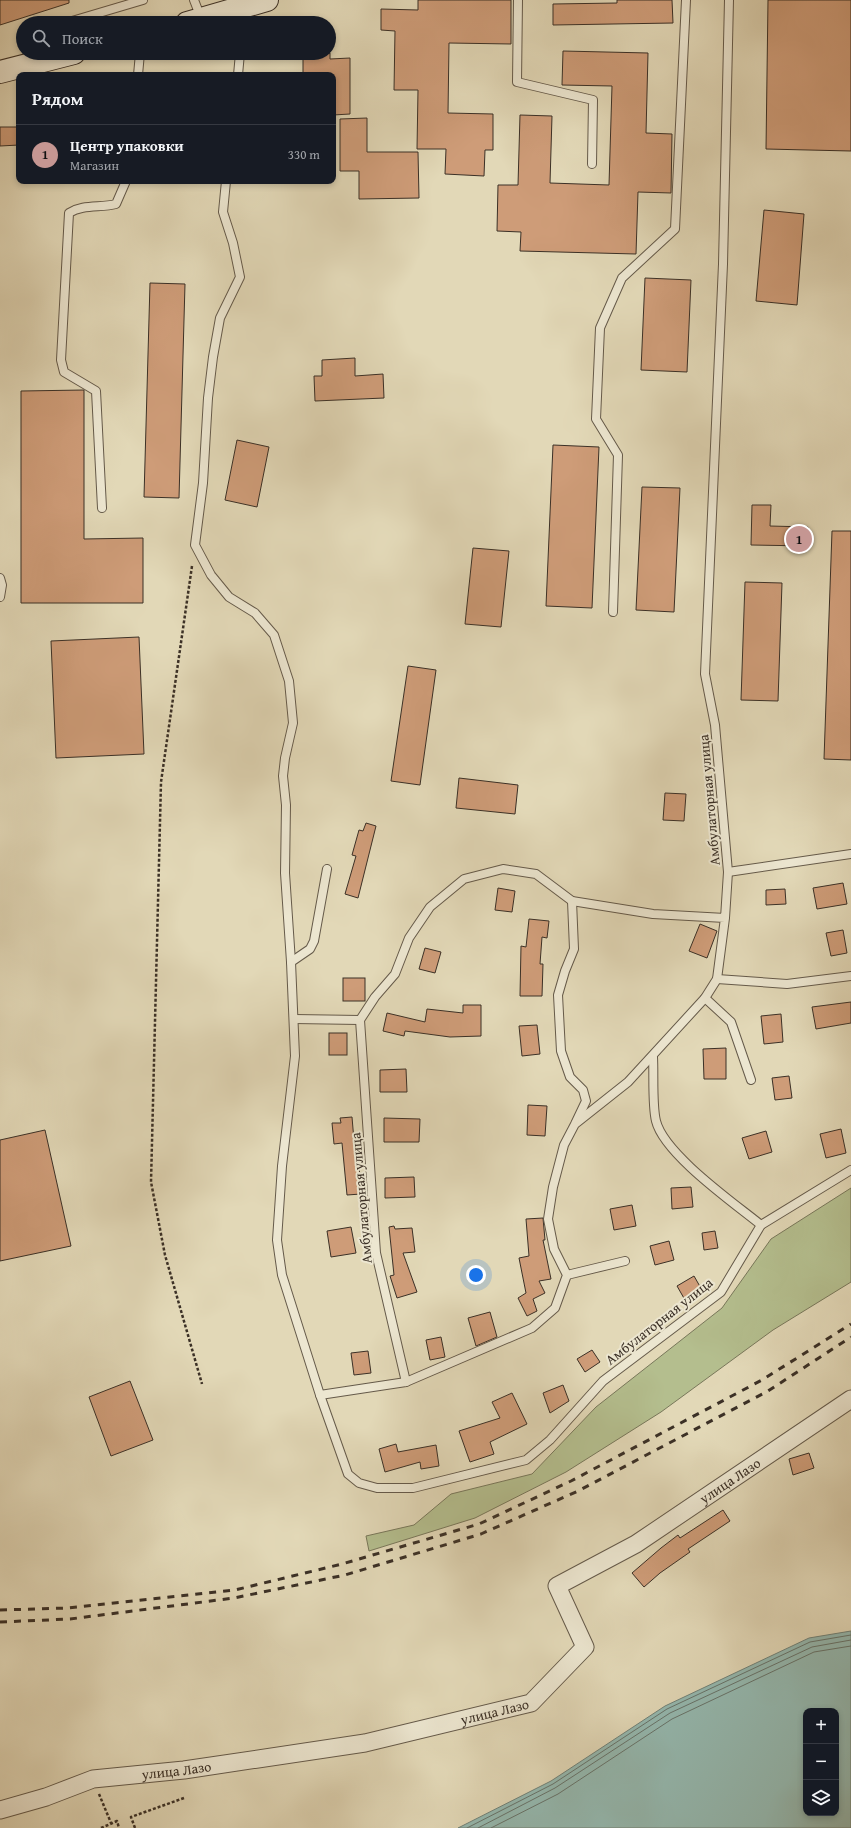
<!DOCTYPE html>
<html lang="ru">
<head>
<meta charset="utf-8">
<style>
  body { margin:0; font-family:"Gentium Book Plus",serif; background:#242831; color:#f1f3f6 }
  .controls { position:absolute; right:12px; bottom:12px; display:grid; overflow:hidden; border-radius:8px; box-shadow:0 2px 6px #0003 }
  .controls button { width:36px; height:36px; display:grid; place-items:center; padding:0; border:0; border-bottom:1px solid #363941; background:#171b24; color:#f1f3f6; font:20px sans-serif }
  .you { position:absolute; left:476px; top:1275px; width:14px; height:14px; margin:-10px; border:3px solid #fff; border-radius:50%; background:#1a73e8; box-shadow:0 0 0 6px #1a73e833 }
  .badge { display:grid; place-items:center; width:26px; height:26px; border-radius:50%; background:#c59692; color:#111; font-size:13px; font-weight:700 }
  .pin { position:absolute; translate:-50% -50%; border:2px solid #fff; box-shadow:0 1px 4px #0006 }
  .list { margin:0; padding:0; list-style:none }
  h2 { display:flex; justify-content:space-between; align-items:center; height:52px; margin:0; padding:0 16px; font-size:17px }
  h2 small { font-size:13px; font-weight:400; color:#9ea1a6 }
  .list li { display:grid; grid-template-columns:26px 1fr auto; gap:12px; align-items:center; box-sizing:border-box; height:60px; padding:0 16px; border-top:1px solid #363941 }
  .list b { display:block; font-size:15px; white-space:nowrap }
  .list p { margin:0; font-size:13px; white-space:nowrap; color:#9ea1a6 }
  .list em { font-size:13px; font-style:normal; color:#9ea1a6 }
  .icon { flex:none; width:22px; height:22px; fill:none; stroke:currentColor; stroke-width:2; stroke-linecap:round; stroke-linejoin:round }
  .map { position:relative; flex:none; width:851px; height:1828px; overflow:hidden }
  .search { position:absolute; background:#171b24; box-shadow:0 2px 6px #0003; left:16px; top:16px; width:320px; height:44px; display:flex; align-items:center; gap:10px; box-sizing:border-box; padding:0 14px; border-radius:22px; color:#9ea1a6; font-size:15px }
  .panel { position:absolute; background:#171b24; box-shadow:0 2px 6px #0003; left:16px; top:72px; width:320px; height:112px; border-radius:8px }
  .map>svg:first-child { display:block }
  .green { fill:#b4be8e; stroke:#78775a }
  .water { fill:#95b9b0; stroke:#718279; fill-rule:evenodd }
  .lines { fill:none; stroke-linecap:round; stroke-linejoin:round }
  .shore { stroke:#68746b; stroke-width:1 }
  .building { fill:#ce9c78; stroke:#3b3026 }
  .lane-casing { stroke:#655a4a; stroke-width:10 }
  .street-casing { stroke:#655a4a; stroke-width:19 }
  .secondary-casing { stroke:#3b3026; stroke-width:24 }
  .path { stroke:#3b3026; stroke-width:2.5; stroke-dasharray:3 2; stroke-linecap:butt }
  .lane { stroke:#ece6d0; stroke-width:8 }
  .street { stroke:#ece6d0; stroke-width:17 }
  .secondary { stroke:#ece6d0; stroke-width:22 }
  .rail { stroke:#3b3026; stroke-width:3; stroke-dasharray:7 7; stroke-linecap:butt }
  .labels { text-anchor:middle; stroke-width:4; stroke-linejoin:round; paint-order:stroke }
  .street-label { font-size:14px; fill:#3b3026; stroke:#ece6d0 }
</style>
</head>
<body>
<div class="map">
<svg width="851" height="1828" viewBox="0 0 851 1828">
  <rect width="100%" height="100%" fill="#e2d8b7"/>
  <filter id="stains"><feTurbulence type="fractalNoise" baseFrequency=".005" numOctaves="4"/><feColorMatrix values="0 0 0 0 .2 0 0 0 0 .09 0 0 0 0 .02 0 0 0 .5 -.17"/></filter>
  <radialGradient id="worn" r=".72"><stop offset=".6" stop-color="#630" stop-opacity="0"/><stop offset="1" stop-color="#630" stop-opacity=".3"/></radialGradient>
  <!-- green -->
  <path class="green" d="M 851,1188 L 851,1282 L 773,1330 L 661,1412 L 566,1472 L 475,1518 L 369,1551 L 366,1536 L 414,1525 L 451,1494 L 532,1474 L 596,1407 L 722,1308 L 771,1239 Z"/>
  <!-- water -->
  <path class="water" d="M 851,1631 L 851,1828 L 458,1828 L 551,1781 L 665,1706 L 809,1638 ZM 806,1711 L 836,1711 L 836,1813 L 806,1813 Z"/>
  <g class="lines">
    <!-- shore -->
    <g class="shore">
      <path d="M 467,1828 L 553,1784 L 667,1709 L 810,1642 L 851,1635"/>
      <path d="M 478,1828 L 555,1788 L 670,1713 L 812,1647 L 851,1640"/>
      <path d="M 491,1828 L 558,1794 L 672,1719 L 814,1652 L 851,1646"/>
    </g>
  </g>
  <!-- building -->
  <g class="building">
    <path d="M 0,0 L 69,0 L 69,3 L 0,25 Z"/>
    <path d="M 418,0 L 511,0 L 511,44 L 449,43 L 448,113 L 493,114 L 493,150 L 485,150 L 484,176 L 445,174 L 446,149 L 417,149 L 418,90 L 394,90 L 395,31 L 381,30 L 381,9 L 418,10 Z"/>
    <path d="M 617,0 L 672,0 L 673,23 L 553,25 L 553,4 L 617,3 Z"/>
    <path d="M 768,0 L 851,0 L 851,151 L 766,149 Z"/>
    <path d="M 563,51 L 648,53 L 646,133 L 672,134 L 671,193 L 638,192 L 636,254 L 520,251 L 521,232 L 497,231 L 498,185 L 518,185 L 520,115 L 552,116 L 550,183 L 609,185 L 612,86 L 562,85 Z"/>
    <path d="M 303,53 L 330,53 L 330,59 L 350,58 L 350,114 L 333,115 L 333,75 L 303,75 Z"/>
    <path d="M 367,118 L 367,152 L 418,152 L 419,198 L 359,199 L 359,171 L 340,171 L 340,119 Z"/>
    <path d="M 0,127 L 19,127 L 19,145 L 0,146 Z"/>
    <path d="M 764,210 L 804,214 L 797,305 L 756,301 Z"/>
    <path d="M 645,278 L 691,280 L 687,372 L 641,370 Z"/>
    <path d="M 150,283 L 185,284 L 179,498 L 144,497 Z"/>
    <path d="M 355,358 L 355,376 L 383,374 L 384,398 L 315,401 L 314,376 L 322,376 L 322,360 Z"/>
    <path d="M 84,390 L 84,539 L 143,538 L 143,603 L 21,603 L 21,391 Z"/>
    <path d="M 237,440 L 269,447 L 257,507 L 225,500 Z"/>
    <path d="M 553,445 L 599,447 L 592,608 L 546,606 Z"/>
    <path d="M 642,487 L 680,488 L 674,612 L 636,610 Z"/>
    <path d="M 752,505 L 771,505 L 770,526 L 808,527 L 808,546 L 751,545 Z"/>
    <path d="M 832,531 L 851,531 L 851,760 L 824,759 Z"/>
    <path d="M 473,548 L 509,551 L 501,627 L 465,624 Z"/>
    <path d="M 745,582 L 782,583 L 778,701 L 741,700 Z"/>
    <path d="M 139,637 L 144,754 L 56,758 L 51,641 Z"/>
    <path d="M 408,666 L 436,670 L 420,785 L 391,781 Z"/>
    <path d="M 459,778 L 518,785 L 515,814 L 456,808 Z"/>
    <path d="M 665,793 L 686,794 L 684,821 L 663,820 Z"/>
    <path d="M 366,823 L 376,826 L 358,898 L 345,894 L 356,856 L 352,855 L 359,830 L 363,831 Z"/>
    <path d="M 843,883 L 847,904 L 817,909 L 813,888 Z"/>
    <path d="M 498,888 L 515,891 L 512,912 L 495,910 Z"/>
    <path d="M 785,889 L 786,904 L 766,905 L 766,890 Z"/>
    <path d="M 529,919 L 549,921 L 547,938 L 542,937 L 540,964 L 543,964 L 542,996 L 520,996 L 521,946 L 526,947 Z"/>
    <path d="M 700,924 L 717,931 L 707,958 L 689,951 Z"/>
    <path d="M 843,930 L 847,953 L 831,956 L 826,933 Z"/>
    <path d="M 425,948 L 441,952 L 435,973 L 419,969 Z"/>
    <rect x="343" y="978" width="22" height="23"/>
    <path d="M 851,1002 L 851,1023 L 816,1029 L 812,1007 Z"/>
    <path d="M 463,1005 L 481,1005 L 481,1036 L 450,1037 L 405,1031 L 404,1036 L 383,1031 L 387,1013 L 425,1022 L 427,1009 L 463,1013 Z"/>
    <path d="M 781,1014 L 783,1042 L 764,1044 L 761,1016 Z"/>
    <path d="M 537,1025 L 540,1054 L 522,1056 L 519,1026 Z"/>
    <rect x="329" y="1033" width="18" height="22"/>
    <path d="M 726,1048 L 726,1079 L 704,1079 L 703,1049 Z"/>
    <path d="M 406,1069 L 407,1092 L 380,1092 L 380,1070 Z"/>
    <path d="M 789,1076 L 792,1098 L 775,1100 L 772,1078 Z"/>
    <path d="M 528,1105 L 547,1106 L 545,1136 L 527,1135 Z"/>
    <path d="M 352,1117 L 356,1164 L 359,1164 L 361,1194 L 347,1195 L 342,1143 L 334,1144 L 332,1123 L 341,1123 L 340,1118 Z"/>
    <path d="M 384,1118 L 420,1119 L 419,1142 L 384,1142 Z"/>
    <path d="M 841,1129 L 846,1153 L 826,1158 L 820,1134 Z"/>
    <path d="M 45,1130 L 71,1246 L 0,1261 L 0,1140 Z"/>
    <path d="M 766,1131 L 772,1152 L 749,1159 L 742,1138 Z"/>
    <path d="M 414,1177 L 415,1197 L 385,1198 L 385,1178 Z"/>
    <path d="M 691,1187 L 693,1207 L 672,1209 L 671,1188 Z"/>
    <path d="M 632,1205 L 636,1226 L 614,1230 L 610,1209 Z"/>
    <path d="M 543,1218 L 545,1240 L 543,1240 L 551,1279 L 539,1281 L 545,1293 L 533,1299 L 537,1311 L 527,1316 L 518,1298 L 526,1293 L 519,1258 L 529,1256 L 526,1219 Z"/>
    <path d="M 394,1226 L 395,1229 L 412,1228 L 415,1252 L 403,1253 L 417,1292 L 397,1298 L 390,1276 L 394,1275 L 389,1227 Z"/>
    <path d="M 351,1227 L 356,1253 L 331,1257 L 327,1231 Z"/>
    <path d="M 715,1231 L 718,1248 L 704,1250 L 702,1233 Z"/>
    <path d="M 669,1241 L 674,1260 L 655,1265 L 650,1246 Z"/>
    <path d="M 694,1276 L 702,1290 L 685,1300 L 677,1286 Z"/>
    <path d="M 490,1312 L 497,1337 L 476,1346 L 468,1318 Z"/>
    <path d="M 441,1337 L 445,1357 L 430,1360 L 426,1340 Z"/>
    <path d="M 592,1350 L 600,1362 L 585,1372 L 577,1359 Z"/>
    <path d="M 368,1351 L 371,1373 L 354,1375 L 351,1353 Z"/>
    <path d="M 130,1381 L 153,1440 L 111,1456 L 89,1397 Z"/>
    <path d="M 563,1385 L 569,1401 L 550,1413 L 543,1393 Z"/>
    <path d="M 512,1393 L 527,1424 L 490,1442 L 494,1454 L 470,1462 L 459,1431 L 500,1418 L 492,1402 Z"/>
    <path d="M 396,1444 L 398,1452 L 436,1445 L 439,1466 L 421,1469 L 420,1462 L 385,1472 L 379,1449 Z"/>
    <path d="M 809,1453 L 814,1468 L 793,1475 L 789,1459 Z"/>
    <path d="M 723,1510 L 730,1521 L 688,1549 L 690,1552 L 660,1573 L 644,1587 L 632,1573 L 661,1548 L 678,1535 L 680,1538 Z"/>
  </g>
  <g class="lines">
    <defs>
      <g id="lane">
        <path d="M 194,0 L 201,18"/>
        <path d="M 518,0 L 517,82 L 593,100 L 592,164"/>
        <path d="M 72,21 L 143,0"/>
        <path d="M 244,23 L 245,8"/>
        <path d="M 138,75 L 140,53"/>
        <path d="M 238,75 L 240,53"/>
        <path d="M 226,181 L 223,212 L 233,243 L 240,277 L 220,318 L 213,357 L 208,398 L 203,483 L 195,545 L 211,575 L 229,597 L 255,613 L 274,635 L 289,681 L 293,723 L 285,758 L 283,776 L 286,805 L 285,873 L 291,962"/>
        <path d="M 102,508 L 96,391 L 64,372 L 61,360 L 69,213 C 83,204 100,208 116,204 L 126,181"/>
        <path d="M 0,578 L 2,585 L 0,597"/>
        <path d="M 613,612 L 618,455 L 596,419 L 600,328 L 622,278 L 675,229 L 686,0"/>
        <path d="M 327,869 L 314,941 L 310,949 L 291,962 L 295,1056 L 282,1166 L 277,1240 L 282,1275 L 320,1395 L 348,1474 L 359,1483 L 377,1488 L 413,1488 L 526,1460 L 550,1440 L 603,1381 L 721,1292 L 761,1225 L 851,1170"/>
        <path d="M 728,872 L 851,854"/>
        <path d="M 572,901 L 574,949 L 565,971 L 558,995 L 561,1051 L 570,1077 L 583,1090 L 586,1101 L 576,1122"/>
        <path d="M 725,918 L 717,979 L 705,998 L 628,1082 L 575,1124 L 564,1145 L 553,1187 L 548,1219 L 554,1249 L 567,1275 L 555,1308 L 532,1328 L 406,1382 L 376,1253 L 360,1020 L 375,997 L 395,974 L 409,938 L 430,907 L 464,879 L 503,869 L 536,874 L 572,901 L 653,914 L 725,918 L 728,872 L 715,725 L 705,674 L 723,264 L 729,0"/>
        <path d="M 717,979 L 787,984 L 851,976"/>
        <path d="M 705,998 L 731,1022 L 751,1080"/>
        <path d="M 294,1019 L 360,1020"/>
        <path d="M 653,1057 C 654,1075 652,1105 656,1121 C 664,1154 734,1203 761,1225"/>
        <path d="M 567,1275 L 625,1261"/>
        <path d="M 320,1395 L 406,1382"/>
      </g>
      <g id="street">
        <path id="s1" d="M 0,1810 L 46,1797 L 93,1779 L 184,1770 L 365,1743 L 531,1703 L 585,1647 L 557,1586 L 636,1544 L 851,1399"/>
      </g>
      <g id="secondary">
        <path d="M 187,23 L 267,0"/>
        <path d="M 0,72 L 74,53"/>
      </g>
    </defs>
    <!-- lane casing -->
    <use href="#lane" class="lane-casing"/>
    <!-- street casing -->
    <use href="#street" class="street-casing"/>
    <!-- secondary casing -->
    <use href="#secondary" class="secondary-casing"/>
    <!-- path -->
    <g class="path">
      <path d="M 192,566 L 161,782 L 151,1182 L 165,1255 L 202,1384"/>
      <path d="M 99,1794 L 111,1823"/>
      <path d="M 101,1828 L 117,1821 L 119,1828"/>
      <path d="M 135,1828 L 131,1817 L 184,1798"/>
    </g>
    <!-- lane -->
    <use href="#lane" class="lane"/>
    <!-- street -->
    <use href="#street" class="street"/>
    <!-- secondary -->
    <use href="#secondary" class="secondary"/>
    <!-- rail -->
    <g class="rail">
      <path d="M 0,1610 L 68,1608 L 235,1590 L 342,1564 L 479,1524 L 571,1481 L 762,1380 L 851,1324"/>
      <path d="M 0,1622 L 70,1619 L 234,1598 L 345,1575 L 481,1534 L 578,1491 L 768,1391 L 851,1337"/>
    </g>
  </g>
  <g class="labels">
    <!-- street labels -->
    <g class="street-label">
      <text transform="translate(709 800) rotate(-95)" y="5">Амбулаторная улица</text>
      <text transform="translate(361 1198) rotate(-95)" y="5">Амбулаторная улица</text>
      <text transform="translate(659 1321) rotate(-38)" y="5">Амбулаторная улица</text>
      <text dy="5" stroke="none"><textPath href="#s1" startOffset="891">улица Лазо</textPath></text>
      <text dy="5" stroke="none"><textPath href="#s1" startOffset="506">улица Лазо</textPath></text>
      <text dy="5" stroke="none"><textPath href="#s1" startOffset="182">улица Лазо</textPath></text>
    </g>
  </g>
  <rect width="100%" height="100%" filter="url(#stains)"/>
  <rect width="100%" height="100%" fill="url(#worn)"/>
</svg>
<div class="controls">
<button>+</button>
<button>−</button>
<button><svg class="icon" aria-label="layers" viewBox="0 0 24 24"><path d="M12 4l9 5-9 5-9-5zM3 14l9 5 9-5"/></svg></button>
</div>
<div class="you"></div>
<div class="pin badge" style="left:799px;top:539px">1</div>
<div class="search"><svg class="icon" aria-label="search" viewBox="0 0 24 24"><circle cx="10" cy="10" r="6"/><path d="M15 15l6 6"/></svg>Поиск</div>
<section class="panel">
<h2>Рядом<small></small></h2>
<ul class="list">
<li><span class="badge">1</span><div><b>Центр упаковки</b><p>Магазин</p></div><em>330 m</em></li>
</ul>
</section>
</div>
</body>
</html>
